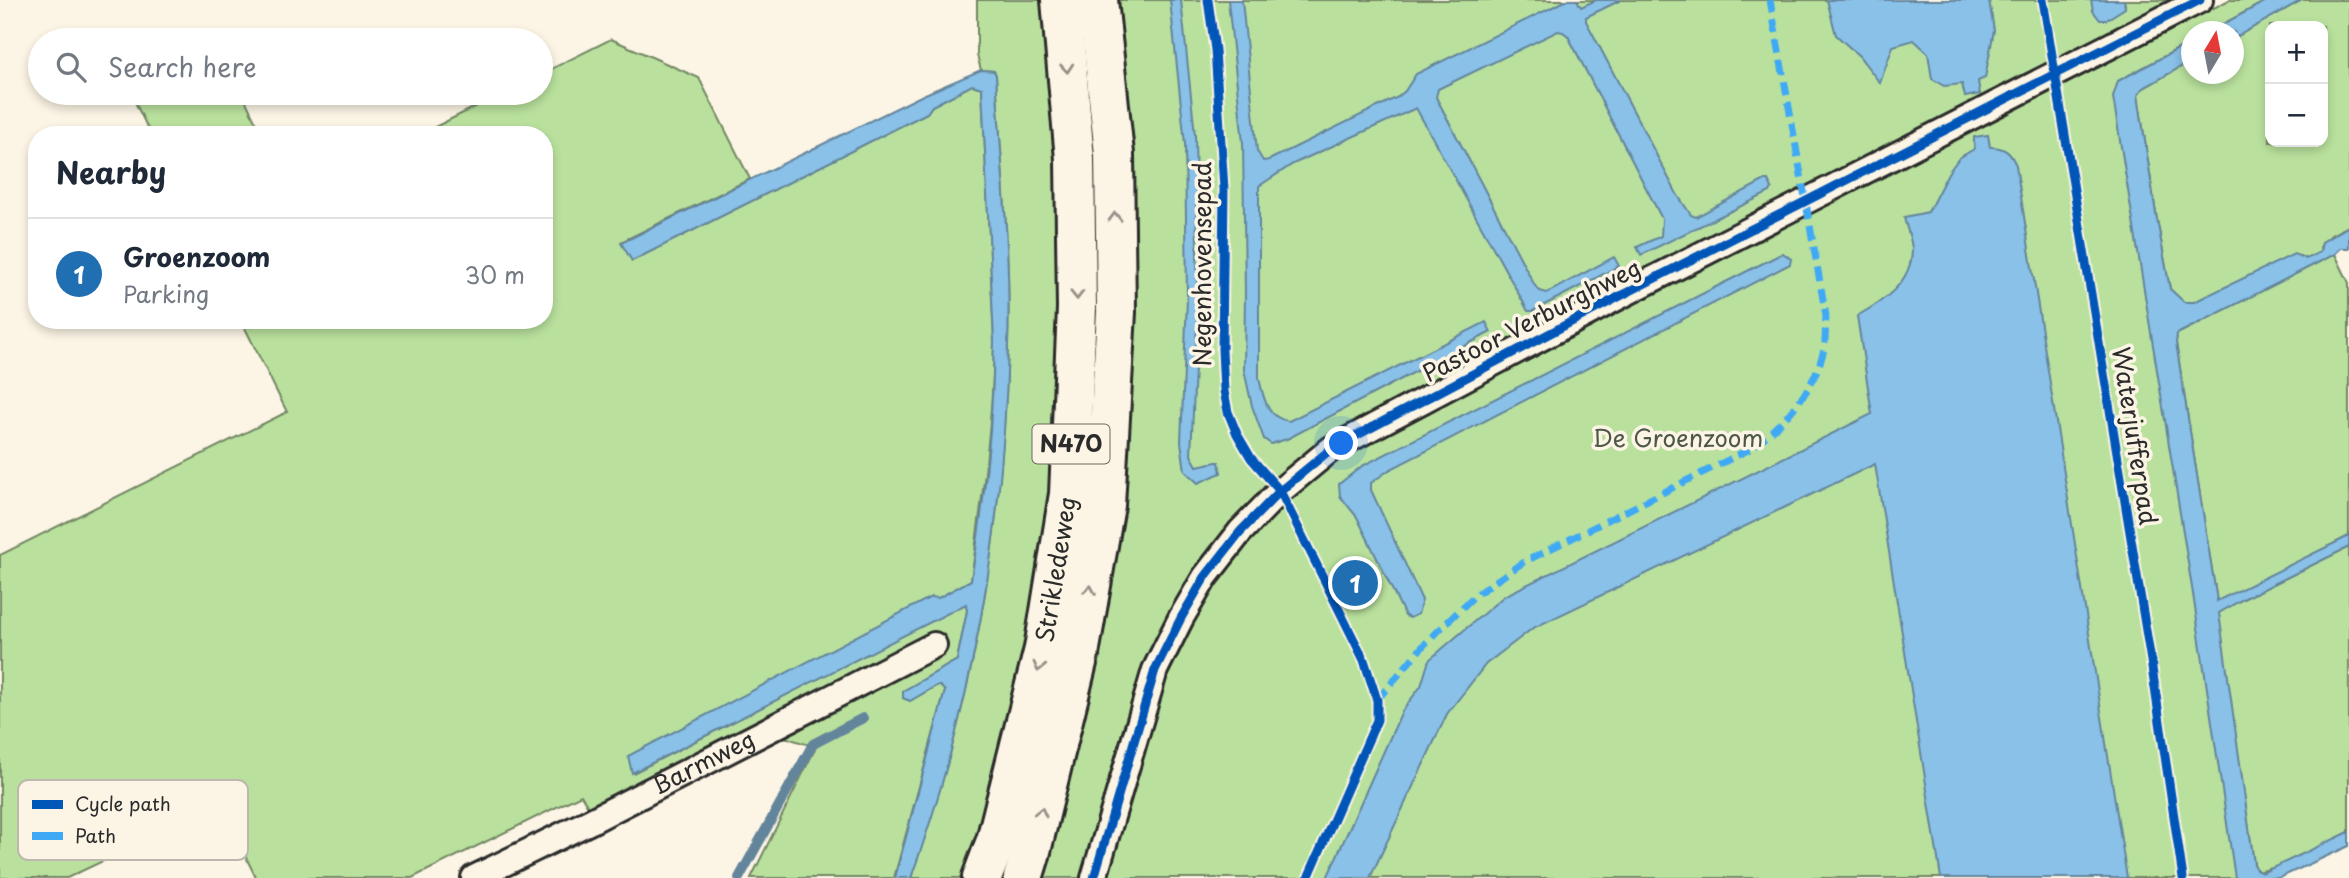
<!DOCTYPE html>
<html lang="en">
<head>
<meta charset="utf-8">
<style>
  body { margin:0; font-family:"Playpen Sans",sans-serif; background:#f6f6f7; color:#1f2937 }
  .controls { position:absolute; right:21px; top:21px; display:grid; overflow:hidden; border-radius:14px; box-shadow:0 4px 10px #0003 }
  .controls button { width:63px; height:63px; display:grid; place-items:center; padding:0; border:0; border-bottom:2px solid #e0e1e3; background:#fff; color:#1f2937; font:35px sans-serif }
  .compass { position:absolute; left:2181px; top:21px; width:63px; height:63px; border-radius:50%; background:#fff; box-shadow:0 4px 10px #0003; rotate:10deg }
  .you { position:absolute; left:1342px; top:444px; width:24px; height:24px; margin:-18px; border:5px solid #fff; border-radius:50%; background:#1a73e8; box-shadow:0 0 0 10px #1a73e833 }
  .badge { display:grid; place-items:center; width:46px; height:46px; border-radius:50%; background:#1f6fb2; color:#fff; font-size:23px; font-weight:700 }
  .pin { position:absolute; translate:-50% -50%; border:4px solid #fff; box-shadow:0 2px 7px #0006 }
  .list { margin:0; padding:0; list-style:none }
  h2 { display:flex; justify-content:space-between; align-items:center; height:91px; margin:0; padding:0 28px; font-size:30px }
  h2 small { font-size:23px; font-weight:400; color:#747a83 }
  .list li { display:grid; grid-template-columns:46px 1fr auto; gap:21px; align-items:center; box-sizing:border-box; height:112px; padding:0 28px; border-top:2px solid #e0e1e3 }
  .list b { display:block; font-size:26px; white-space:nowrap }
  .list p { margin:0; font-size:23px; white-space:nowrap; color:#747a83 }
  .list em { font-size:23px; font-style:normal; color:#747a83 }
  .icon { flex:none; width:38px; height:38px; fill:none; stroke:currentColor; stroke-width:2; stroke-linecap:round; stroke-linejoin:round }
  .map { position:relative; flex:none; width:2349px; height:878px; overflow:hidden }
  .search { position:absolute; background:#fff; box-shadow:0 4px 10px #0003; left:28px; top:28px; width:525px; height:77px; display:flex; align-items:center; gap:18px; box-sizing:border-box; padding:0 24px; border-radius:38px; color:#747a83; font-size:26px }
  .panel { position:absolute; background:#fff; box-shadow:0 4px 10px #0003; left:28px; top:126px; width:525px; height:203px; border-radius:28px }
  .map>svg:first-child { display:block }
  .green { fill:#b9e19d; stroke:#728664; stroke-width:2; fill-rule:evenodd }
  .water { fill:#8ac1e8; stroke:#64859c; stroke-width:2 }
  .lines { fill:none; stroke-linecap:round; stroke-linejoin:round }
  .stream { stroke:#64859c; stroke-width:10 }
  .street-casing { stroke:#2b2b2b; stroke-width:30 }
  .primary-casing { stroke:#2b2b2b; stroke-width:44 }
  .street { stroke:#fcf5e5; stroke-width:24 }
  .primary { stroke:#fcf5e5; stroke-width:38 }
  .quiet { stroke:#3fa9f5; stroke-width:7; stroke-dasharray:14 7; stroke-linecap:butt }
  .cycleway-casing { stroke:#fcf5e5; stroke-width:13 }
  .cycleway { stroke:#0057b8; stroke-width:9 }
  .oneway { stroke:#949088 }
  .labels { text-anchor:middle; stroke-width:7; stroke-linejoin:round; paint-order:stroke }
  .shield { fill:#fcf5e5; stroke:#6a6863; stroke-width:2 }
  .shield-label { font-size:23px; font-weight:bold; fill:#2b2b2b }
  .street-label { font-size:24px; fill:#2b2b2b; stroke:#fcf5e5 }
  .park-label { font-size:24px; fill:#4e5848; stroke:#fcf5e5 }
  .key { fill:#fcf5e5; stroke:#bdb8ad; stroke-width:2 }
  .key-label { font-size:19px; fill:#2b2b2b }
</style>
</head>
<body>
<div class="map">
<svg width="2349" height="878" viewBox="0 0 2349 878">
  <rect width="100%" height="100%" fill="#fcf5e5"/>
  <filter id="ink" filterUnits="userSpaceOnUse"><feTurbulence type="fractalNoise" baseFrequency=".0143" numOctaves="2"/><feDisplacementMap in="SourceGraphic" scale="14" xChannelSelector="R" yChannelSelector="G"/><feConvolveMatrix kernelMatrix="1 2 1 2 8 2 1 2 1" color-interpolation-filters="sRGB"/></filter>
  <g filter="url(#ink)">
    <!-- green -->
    <g class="green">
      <path d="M 977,0 L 1053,0 L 1069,166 L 1054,526 L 974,878 L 911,878 C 929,823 948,767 961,711 C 990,594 1005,464 1008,344 C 1011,255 1001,164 996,75 L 994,71 L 981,70 L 977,55 Z"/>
      <path d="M 1108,0 L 2103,0 L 2125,5 L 2124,0 L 2175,0 L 2108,33 L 2113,60 L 2229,0 L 2268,0 L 2210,31 L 2192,32 L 2191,42 L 2118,81 L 2248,878 L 1107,878 L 1152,725 L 1129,709 L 1080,878 L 1030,878 L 1089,652 Z"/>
      <path d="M 2302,0 L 2349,0 L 2349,226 L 2331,235 L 2320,247 L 2321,252 L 2306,259 L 2300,256 L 2194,302 L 2184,303 L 2170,289 L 2156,214 L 2138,95 L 2139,91 L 2191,61 L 2192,74 L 2234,74 L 2234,38 ZM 2270,26 L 2323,26 L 2323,142 L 2270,142 Z"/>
      <path d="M 611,39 L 699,78 L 750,179 L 621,242 L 632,261 L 927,113 L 932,106 L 972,85 L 982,88 L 994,341 C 993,422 982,500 971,580 L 633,773 L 966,603 L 967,611 L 957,660 L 903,691 L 903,698 L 910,701 L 936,686 L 940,686 L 945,691 L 894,878 L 751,878 L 816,747 L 778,735 L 947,649 L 939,636 L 590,810 L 581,795 L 412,878 L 256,878 L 221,805 L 67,878 L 0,878 L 0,555 L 287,412 L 241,320 L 544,320 L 544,135 L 419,135 L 503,93 L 541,93 L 541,74 Z"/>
      <path d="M 150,93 L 242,93 L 262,135 L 151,135 L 134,100 Z"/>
      <path d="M 2335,254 L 2349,283 L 2349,536 L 2217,602 L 2176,343 L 2177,334 Z"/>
      <path d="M 2349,547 L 2349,832 L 2283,865 L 2258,872 L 2254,864 L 2218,613 L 2243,599 Z"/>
    </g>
    <!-- water -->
    <g class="water">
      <path d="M 1170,0 L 1181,0 L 1195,135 L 1198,303 L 1191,455 L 1197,466 L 1216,462 L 1219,462 L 1221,473 L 1198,483 L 1185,471 L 1181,442 L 1187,299 L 1185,144 Z"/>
      <path d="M 1228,0 L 1242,0 L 1257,151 L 1263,161 L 1269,160 L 1398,97 L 1405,91 L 1416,74 L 1567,0 L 1577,0 L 1581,7 L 1596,0 L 1621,0 L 1586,17 L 1586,21 L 1677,194 L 1691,215 L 1696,217 L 1765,180 L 1768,180 L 1772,188 L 1770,192 L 1641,255 L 1637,247 L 1661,236 L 1662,219 L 1568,36 L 1563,32 L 1558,31 L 1438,89 L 1436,97 L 1535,286 L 1540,291 L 1547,293 L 1614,257 L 1619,266 L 1533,311 L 1528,311 L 1416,108 L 1293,164 L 1259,186 L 1259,378 C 1263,396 1267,419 1289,421 L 1486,322 L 1491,332 L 1287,439 L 1271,444 L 1264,439 L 1252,406 L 1244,370 L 1245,294 L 1243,143 Z"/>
      <path d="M 1827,0 L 1989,0 L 1994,30 L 1985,78 L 1978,81 L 1980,94 L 1965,97 L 1962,84 L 1944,86 L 1932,79 L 1928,53 L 1914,40 L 1893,46 L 1880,83 L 1859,56 L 1836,35 Z"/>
      <path d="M 2091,0 L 2124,0 L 2125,8 L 2106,20 L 2100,20 L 2093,11 Z"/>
      <path d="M 2268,0 L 2302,0 L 2234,38 L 2234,32 L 2210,31 Z"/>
      <path d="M 2191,42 L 2191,61 L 2142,89 L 2138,95 L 2156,214 L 2170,289 L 2184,302 L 2194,302 L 2294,254 L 2306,259 L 2320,252 L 2322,242 L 2349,226 L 2349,248 L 2341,248 L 2335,254 L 2177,334 L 2176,343 L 2217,601 L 2349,536 L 2349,547 L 2243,599 L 2219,613 L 2254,864 L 2256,870 L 2262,873 L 2349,832 L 2349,846 L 2279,878 L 2235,878 L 2193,594 L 2113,97 L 2118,81 Z"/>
      <path d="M 981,70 L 994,71 L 996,75 C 1001,164 1011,255 1008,344 C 1004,525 973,708 911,878 L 895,878 L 945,691 L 940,686 L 936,686 L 910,701 L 903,698 L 903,691 L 957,660 L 967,611 L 966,604 L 632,773 L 628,756 L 931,597 L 938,598 L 971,580 C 985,501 993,421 994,341 L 982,88 L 972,85 L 932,106 L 927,113 L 632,261 L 621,243 L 923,95 Z"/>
      <path d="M 1988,135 L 1990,147 C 2005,147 2010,152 2016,165 L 2127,878 L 1941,878 L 1875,464 L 1533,628 L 1486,664 L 1447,714 L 1370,878 L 1327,878 L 1402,711 L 1421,686 L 1429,660 L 1504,596 L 1872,414 L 1857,316 C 1882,302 1912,283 1912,250 C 1912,240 1906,228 1904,217 L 1928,212 L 1948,173 L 1959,158 L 1974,149 L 1974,137 Z"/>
      <path d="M 1783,253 L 1791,259 L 1790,264 L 1389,470 L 1371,483 L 1371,490 L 1422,600 L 1418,614 L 1410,618 L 1405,616 L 1357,517 L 1340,496 L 1339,484 L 1362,466 Z"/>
    </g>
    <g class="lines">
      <!-- stream -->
      <path class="stream" d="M 739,878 L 813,744 L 863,718"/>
      <defs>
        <g id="street">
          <path id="s1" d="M 474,878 L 589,822 L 934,645"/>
          <path d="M 1094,878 L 1155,670 L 1181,618 L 1205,577 L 1240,532 L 1280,491 L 1331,449 L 1626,293 L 2200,0"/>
        </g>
        <g id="primary">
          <path id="s2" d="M 982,878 L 996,841 L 1044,649 L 1069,494 L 1077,308 L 1075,159 L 1061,0"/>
          <path d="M 1023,878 L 1030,855 L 1079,654 L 1105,505 L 1116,312 L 1114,154 L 1098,0"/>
        </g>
      </defs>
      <!-- street casing -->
      <use href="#street" class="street-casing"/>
      <!-- primary casing -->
      <use href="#primary" class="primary-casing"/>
      <!-- street -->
      <use href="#street" class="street"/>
      <!-- primary -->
      <use href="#primary" class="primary"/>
      <!-- quiet -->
      <path class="quiet" d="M 1377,700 L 1423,646 L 1474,596 L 1522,563 L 1750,449 C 1784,423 1814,392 1824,349 C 1826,338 1825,326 1826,316 L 1770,0"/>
      <defs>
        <g id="cycleway">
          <path d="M 1208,0 L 1215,50 L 1224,189 L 1222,350 L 1224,391 L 1228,412 L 1237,434 L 1251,458 L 1280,491 L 1364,660 L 1377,700 L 1377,720 L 1308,878"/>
          <path d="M 2043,0 L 2151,661 L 2183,878"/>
          <path d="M 1094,878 L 1155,670 L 1181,618 L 1205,577 L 1240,532 L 1280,491 L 1331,449 L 1626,293 L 2200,0"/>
        </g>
      </defs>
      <!-- cycleway casing -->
      <use href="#cycleway" class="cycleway-casing"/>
      <!-- cycleway -->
      <use href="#cycleway" class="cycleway"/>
    </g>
    <!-- one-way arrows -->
    <defs><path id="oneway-chevron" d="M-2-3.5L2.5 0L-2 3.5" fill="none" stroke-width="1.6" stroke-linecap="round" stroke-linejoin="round" transform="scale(1.75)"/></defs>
    <g class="oneway">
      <use href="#oneway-chevron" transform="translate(1067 68) rotate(85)"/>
      <use href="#oneway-chevron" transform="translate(1115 217) rotate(-91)"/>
      <use href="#oneway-chevron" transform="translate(1077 295) rotate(89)"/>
      <use href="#oneway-chevron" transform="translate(1090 590) rotate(-80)"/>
      <use href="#oneway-chevron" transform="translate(1039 667) rotate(104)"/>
      <use href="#oneway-chevron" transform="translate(1041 812) rotate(-77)"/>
    </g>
  </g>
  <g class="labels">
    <!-- shield labels -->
    <rect class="shield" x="1032.5" y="424.5" width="77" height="39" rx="5"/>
    <g class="shield-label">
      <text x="1071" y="452">N470</text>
    </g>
    <!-- street labels -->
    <g class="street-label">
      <text transform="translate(1203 264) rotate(-90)" y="8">Negenhovensepad</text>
      <text transform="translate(1532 321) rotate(-27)" y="8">Pastoor Verburghweg</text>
      <text transform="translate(2134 436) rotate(81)" y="8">Waterjufferpad</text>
      <text dy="8" stroke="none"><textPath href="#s2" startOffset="318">Strikledeweg</textPath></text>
      <text dy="8" stroke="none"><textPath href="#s1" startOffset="257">Barmweg</textPath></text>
    </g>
    <!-- park labels -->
    <g class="park-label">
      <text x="1678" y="447">De Groenzoom</text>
    </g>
  </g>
  <!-- legend -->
  <rect x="18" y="780" width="230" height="80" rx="10" class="key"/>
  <rect x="32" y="800" width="31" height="9" fill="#0057b8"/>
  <rect x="32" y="832" width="31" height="8" fill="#3fa9f5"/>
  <g class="key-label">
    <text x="75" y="811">Cycle path</text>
    <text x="75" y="843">Path</text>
  </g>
</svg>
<div class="controls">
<button>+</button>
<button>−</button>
</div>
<svg class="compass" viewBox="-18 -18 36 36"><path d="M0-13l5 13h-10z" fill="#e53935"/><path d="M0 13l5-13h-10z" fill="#747a83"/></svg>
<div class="you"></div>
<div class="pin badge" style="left:1355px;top:583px">1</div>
<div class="search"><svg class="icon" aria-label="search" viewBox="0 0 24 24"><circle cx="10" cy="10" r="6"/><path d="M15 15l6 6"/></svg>Search here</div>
<section class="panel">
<h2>Nearby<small></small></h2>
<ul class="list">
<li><span class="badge">1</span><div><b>Groenzoom</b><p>Parking</p></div><em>30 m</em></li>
</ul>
</section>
</div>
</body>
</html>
